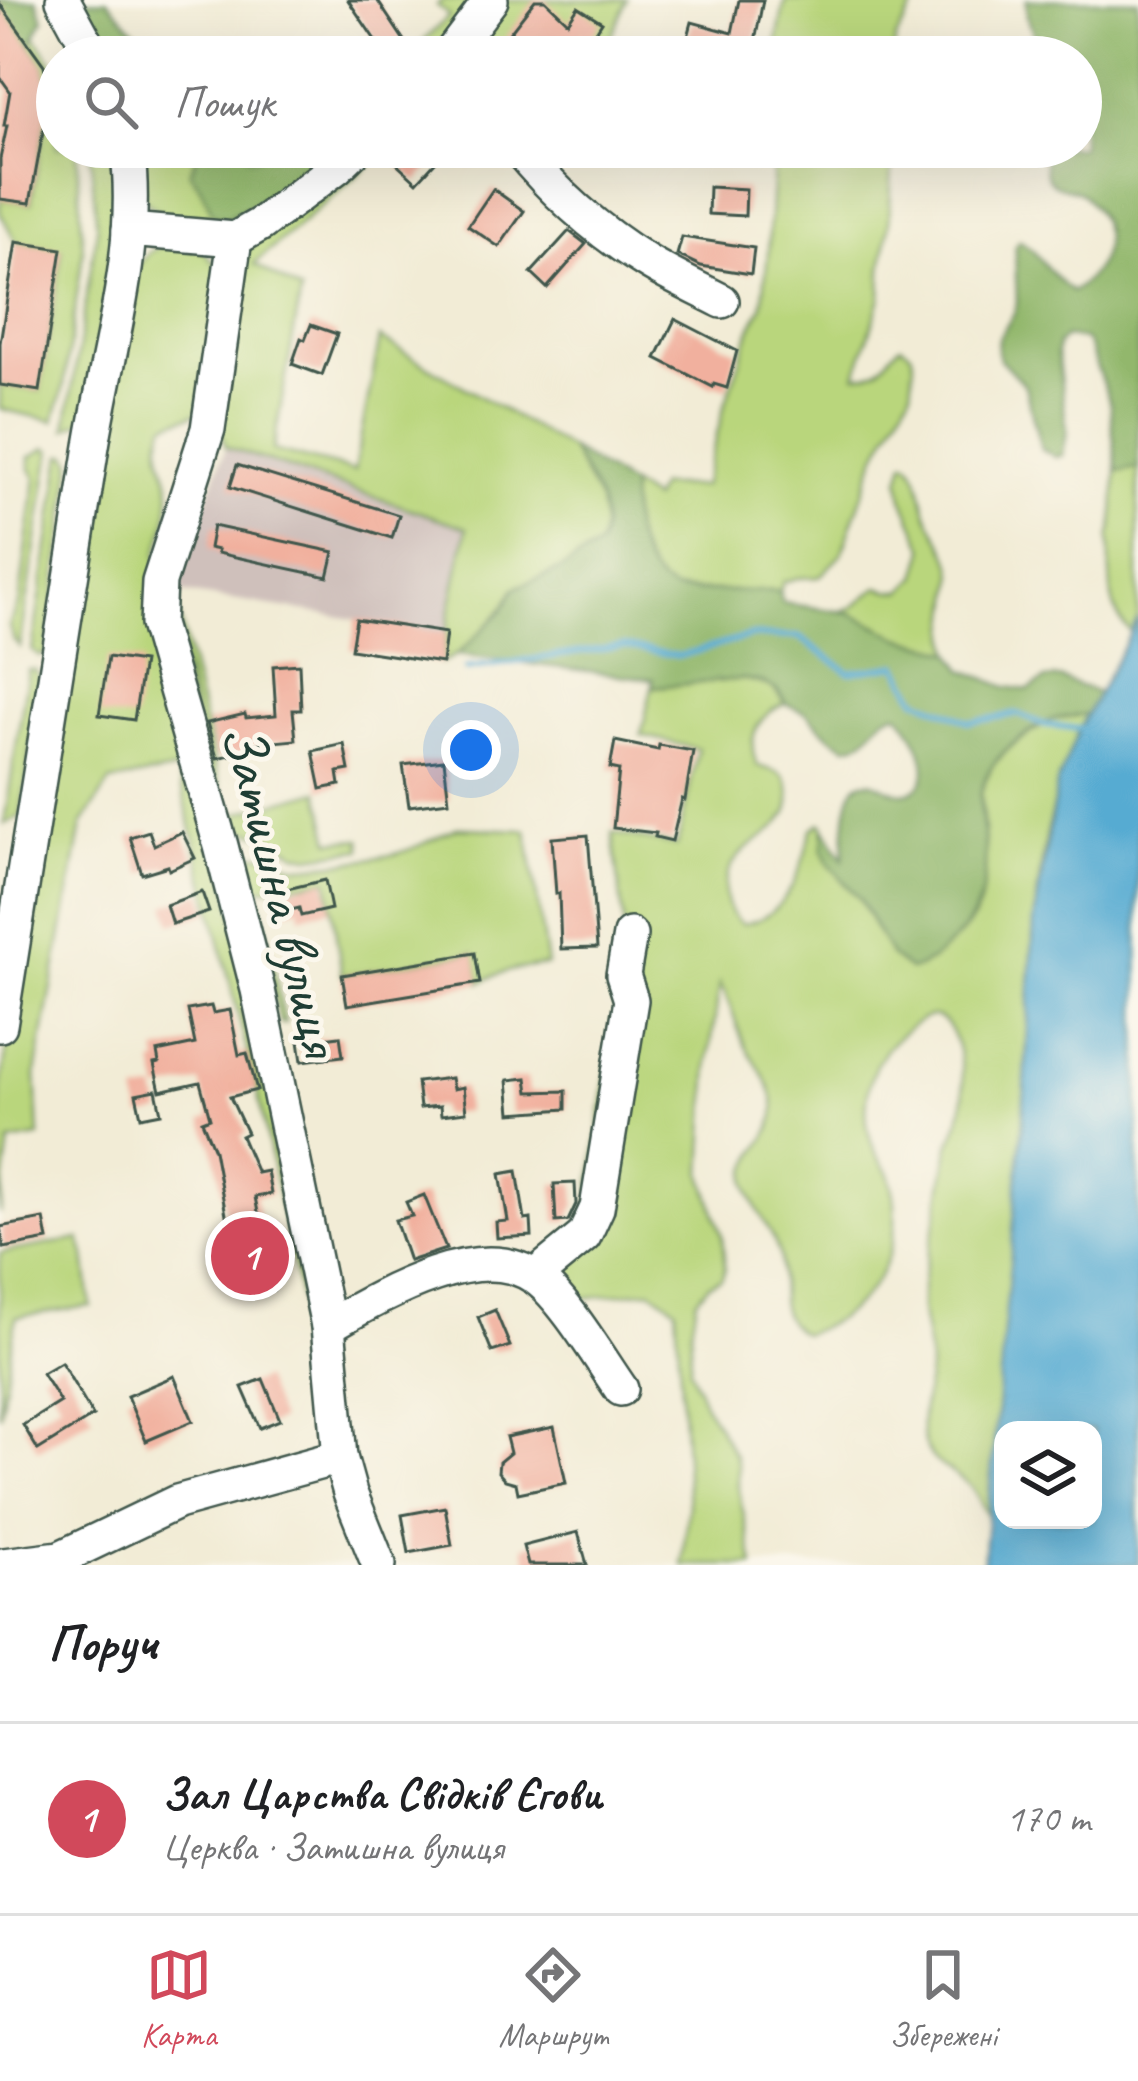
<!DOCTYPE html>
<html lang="uk">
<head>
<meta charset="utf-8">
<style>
  body { margin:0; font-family:Caveat,sans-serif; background:#f2f2f2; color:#202124 }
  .controls { position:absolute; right:36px; bottom:36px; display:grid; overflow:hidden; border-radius:24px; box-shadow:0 12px 48px #0002 }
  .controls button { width:108px; height:108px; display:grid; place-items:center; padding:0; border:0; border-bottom:3px solid #e0e0e0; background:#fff; color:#202124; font:60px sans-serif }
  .you { position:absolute; left:471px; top:750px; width:42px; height:42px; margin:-30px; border:9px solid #fff; border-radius:50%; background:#1a73e8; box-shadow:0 0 0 18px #1a73e833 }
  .badge { display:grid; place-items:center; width:78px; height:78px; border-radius:50%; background:#d1495b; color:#fff; font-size:39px; font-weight:700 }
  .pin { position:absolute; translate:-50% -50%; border:6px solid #fff; box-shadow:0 3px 12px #0006 }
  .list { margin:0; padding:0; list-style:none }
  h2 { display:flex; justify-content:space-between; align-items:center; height:156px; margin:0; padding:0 48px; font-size:51px }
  h2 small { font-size:39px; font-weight:400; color:#757577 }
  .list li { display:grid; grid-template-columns:78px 1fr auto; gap:36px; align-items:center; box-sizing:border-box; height:192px; padding:0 48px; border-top:3px solid #e0e0e0 }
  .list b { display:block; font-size:45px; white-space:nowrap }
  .list p { margin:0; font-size:39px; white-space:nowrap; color:#757577 }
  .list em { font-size:39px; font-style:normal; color:#757577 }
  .icon { flex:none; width:66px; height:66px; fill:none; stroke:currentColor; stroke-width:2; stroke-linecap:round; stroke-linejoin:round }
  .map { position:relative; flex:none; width:1138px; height:1565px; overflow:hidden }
  .search { position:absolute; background:#fff; box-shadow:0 12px 48px #0002; left:36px; right:36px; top:36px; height:132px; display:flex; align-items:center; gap:30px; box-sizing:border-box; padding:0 42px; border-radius:66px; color:#757577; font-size:45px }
  .sheet { height:348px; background:#fff }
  nav { display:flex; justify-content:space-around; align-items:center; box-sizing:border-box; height:168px; border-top:3px solid #e0e0e0; background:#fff; font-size:33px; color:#757577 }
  nav a { display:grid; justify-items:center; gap:6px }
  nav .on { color:#d1495b }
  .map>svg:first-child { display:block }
  .industrial { fill:#cfc0bb }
  .green { fill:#b9d67c; stroke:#6c8a58; stroke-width:3 }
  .forest { fill:#92b76c; stroke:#587a50; stroke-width:3 }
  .water { fill:#56abd2; stroke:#3a7483; stroke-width:3; fill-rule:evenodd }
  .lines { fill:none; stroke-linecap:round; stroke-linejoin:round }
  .stream { stroke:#56abd2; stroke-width:6 }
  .building { fill:#f1b09e }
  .minor-casing { stroke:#3f574c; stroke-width:38 }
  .minor { stroke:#fff; stroke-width:33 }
  .labels { text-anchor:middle; stroke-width:10; stroke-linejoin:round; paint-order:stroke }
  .street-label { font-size:60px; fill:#1f3d34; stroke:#fbf7ec }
</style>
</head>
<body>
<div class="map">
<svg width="1138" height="1565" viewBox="0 0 1138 1565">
  <rect width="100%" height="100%" fill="#fbf7ec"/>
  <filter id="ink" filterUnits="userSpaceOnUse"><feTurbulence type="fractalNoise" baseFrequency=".00833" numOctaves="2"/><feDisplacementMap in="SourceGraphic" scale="24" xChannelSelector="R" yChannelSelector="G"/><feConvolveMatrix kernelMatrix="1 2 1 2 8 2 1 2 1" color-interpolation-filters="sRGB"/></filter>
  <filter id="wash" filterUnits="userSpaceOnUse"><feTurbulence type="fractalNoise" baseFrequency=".004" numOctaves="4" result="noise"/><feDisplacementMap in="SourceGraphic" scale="48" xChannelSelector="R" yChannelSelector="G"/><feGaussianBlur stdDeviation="2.7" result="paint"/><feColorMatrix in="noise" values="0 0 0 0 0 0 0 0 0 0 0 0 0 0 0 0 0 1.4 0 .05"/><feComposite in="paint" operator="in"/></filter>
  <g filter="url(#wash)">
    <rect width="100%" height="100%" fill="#f2ecd6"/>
    <!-- industrial -->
    <path class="industrial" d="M 226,447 L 468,528 L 446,633 L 173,591 Z"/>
    <!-- green -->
    <g class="green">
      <path d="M 0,0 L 12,0 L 57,70 L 57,147 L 77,147 L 83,252 L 64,386 L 54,421 L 0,409 L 0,385 L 40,391 L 62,250 L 16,242 L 0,212 L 0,199 L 31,203 L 50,94 L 44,65 L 0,4 Z"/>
      <path d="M 443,0 L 480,0 L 435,57 L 413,57 L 412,52 L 449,16 L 437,5 Z"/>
      <path d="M 499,0 L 627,0 L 603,57 L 457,57 Z"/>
      <path d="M 785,0 L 918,0 L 896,38 L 892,57 L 774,57 Z"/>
      <path d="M 90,147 L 114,147 L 118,203 L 90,400 L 83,421 L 66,429 L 97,229 Z"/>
      <path d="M 136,147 L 216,147 L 243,187 L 342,147 C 313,168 256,220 223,226 C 194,231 165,218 144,200 Z"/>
      <path d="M 367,147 L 390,147 L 254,264 L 301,292 L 273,450 L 354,471 L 380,338 L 570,449 L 599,501 L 605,516 L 599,546 L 560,570 L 515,588 C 499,618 472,647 442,663 L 450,608 L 467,528 L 226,447 L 214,415 L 241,252 Z"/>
      <path d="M 774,147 L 893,147 L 889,225 L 882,269 L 881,298 L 856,375 C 884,375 884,358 901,345 L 911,352 L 914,362 L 911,392 L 877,454 L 841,555 L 819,577 L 797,578 L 783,582 L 780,591 L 674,591 C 639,576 628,521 631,486 L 653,500 L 659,486 L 703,486 L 724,408 L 750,330 L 762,307 L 768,254 Z"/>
      <path d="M 164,244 L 203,250 L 221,271 L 198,413 L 166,424 C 151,450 170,468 170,494 C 169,514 164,535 157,554 L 303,1235 L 319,1375 L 300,1300 L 257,1090 L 177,770 L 110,782 L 82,825 L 36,1073 L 39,1137 L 10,1142 L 0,1214 L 0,1091 L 98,469 L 138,265 L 150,252 Z"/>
      <path d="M 46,448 L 51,450 L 20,647 L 14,641 L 9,626 L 19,603 L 36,478 L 30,467 L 30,457 Z"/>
      <path d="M 62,455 L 68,455 L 73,462 L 46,654 L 39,656 L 32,651 Z"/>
      <path d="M 905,462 L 909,462 C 925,480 920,504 932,524 C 941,541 953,556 954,576 C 954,602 944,627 952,652 L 899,637 L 862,618 L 841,611 L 853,607 L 878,587 L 891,591 L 903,591 L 917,577 L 925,549 L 903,498 L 900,479 Z"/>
      <path d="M 1138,468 L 1138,619 L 1132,632 C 1104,613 1111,567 1110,537 L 1113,528 L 1117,471 Z"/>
      <path d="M 173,591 L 227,816 L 319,791 L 331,841 L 361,839 L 362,849 L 311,856 L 298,854 L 270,836 L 222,826 L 166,592 Z"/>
      <path d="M 28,670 L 35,670 L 41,680 L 21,816 L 4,824 Z"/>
      <path d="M 743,679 L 771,686 L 786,704 C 759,713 745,738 757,765 C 764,769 777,770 783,776 C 788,781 789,787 790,794 C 794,826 755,838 738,857 C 720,878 720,908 742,924 C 789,918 802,866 812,829 L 821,823 L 824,826 L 823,850 L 845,884 L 860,899 L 877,932 L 921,967 L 957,938 L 974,918 L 981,900 L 985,844 L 981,792 L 992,766 L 1012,746 L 1051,720 L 1087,714 C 1026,830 1032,989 1023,1117 C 1014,1251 1001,1385 988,1518 C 983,1508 978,1494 970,1486 C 955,1472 930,1464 924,1443 C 917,1420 927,1393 929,1370 C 930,1348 922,1329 921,1307 C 920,1270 935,1235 940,1199 C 943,1181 945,1163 950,1145 C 954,1134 960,1122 962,1110 C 967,1088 959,998 921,1020 C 903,1031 886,1045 876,1065 C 864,1092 862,1125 876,1153 C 880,1162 887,1167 890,1177 C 910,1248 872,1314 803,1334 C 772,1318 783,1286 780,1259 C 776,1233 749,1202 747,1181 C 745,1153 779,1137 774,1103 C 771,1081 755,1064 745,1045 C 735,1025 731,1003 720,984 L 709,1058 L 703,1174 L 722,1235 L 725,1269 L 722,1278 L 709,1284 L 696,1300 L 691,1330 L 690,1369 L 705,1405 L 735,1456 L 738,1467 L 738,1487 L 754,1565 L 682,1565 L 688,1506 L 676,1308 L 652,1290 L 567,1300 L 553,1280 L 582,1247 L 626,943 L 613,833 L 677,846 L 698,749 L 641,735 L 652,687 Z"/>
      <path d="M 457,828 L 527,830 L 547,965 C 523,968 501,970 480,983 L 474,953 L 342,975 L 328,880 L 258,889 L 285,1023 L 280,1023 L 241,859 C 262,844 280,867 303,866 C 327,864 383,859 405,851 C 423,845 440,835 457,828 Z"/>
      <path d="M 80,1239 L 85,1255 L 91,1306 L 16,1317 L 0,1416 L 0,1253 Z"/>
    </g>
    <!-- forest -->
    <g class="forest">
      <path d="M 0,0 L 37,0 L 43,19 L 29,48 L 0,7 Z"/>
      <path d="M 80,0 L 107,0 L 142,38 L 154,57 L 121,57 Z"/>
      <path d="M 1026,0 L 1138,0 L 1138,468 L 1117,471 L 1110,403 L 1088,344 L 1083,339 L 1065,337 L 1058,344 L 1057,353 L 1067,431 L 1063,455 L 1056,457 L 1041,449 L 1025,386 L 999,358 L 997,351 L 998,339 L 1014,314 L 1017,303 L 1015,246 L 1019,240 C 1042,254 1050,278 1072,292 C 1103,270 1116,241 1094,208 C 1091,205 1085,196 1081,193 C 1070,186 1054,190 1047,176 C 1042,167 1046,156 1048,147 L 1081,147 L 1081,57 L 1043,57 L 1027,17 Z"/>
      <path d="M 210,147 L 253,147 L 248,156 L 254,158 L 276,147 L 342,147 L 262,201 L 225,219 L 212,213 L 202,189 L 190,173 L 197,154 Z"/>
      <path d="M 570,449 L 631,486 C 628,521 639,577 675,591 L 780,591 L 780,598 L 783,603 L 851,613 L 899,637 L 952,652 L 964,670 L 1006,687 L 1028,690 L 1046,679 L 1059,678 L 1098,693 L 1087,714 C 1075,717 1062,716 1051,720 C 1022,733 988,759 981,791 C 979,806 983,822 984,837 C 989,882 983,915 948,946 C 937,956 925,966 910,970 L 891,956 L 860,899 L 829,864 L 823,850 L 824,826 L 843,859 C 845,842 844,797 856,786 C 873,771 890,798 909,792 C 943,780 914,729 898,713 C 871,716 876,743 846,746 L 831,737 L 805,712 L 786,704 L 778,691 L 762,682 L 743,679 L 652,687 L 653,679 L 457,655 L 502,611 L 515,588 L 560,570 L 599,546 C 612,508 589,481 570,449 Z"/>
    </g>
    <!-- water -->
    <path class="water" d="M 1138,619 L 1138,1565 L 983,1565 L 1023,1119 L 1034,921 L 1057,784 L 1079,729 ZM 1003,1430 L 1093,1430 L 1093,1520 L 1003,1520 Z"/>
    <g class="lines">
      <!-- stream -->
      <path class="stream" d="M 466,669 L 624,646 L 679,656 L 752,636 L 799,637 L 849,672 L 898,665 L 916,698 L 970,722 L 1017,714 L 1045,725 L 1084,729"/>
    </g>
    <g id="blocks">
      <!-- building -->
      <g class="building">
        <path d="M 348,0 L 377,0 L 415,57 L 391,57 L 382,50 Z"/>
        <path d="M 535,0 L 545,0 L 568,22 L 578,7 L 602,22 L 582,53 L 563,41 L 550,57 L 522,57 L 503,41 Z"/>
        <path d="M 739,0 L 763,0 L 752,57 L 719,57 L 685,48 L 692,22 L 732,33 Z"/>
        <path d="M 0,4 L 44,65 L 50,94 L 30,203 L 0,199 L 0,159 L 7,126 L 4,126 L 10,91 L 0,77 Z"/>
        <path d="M 406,147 L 449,147 L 417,182 L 393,160 Z"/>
        <path d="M 709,187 L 746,189 L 745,216 L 708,214 Z"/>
        <path d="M 493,189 L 524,211 L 499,247 L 468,226 Z"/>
        <path d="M 569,231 L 586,244 L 547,288 L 531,273 Z"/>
        <path d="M 682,237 L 754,248 L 751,274 L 701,266 L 684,258 L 677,255 Z"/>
        <path d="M 16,242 L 62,249 L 40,391 L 0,385 L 0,343 Z"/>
        <path d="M 675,319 L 737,351 L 727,388 L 714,384 L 713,387 L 656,358 Z"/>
        <path d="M 311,325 L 337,334 L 322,375 L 292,364 L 301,338 L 305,340 Z"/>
        <path d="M 237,465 L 399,515 L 392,538 L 230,487 Z"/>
        <path d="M 213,526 L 334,552 L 328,577 L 217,553 L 218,550 L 209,548 Z"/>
        <path d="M 356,619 L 446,633 L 442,663 L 351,649 Z"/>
        <path d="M 108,657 L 143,662 L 134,720 L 99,715 Z"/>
        <path d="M 299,664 L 301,710 L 293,710 L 296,740 L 252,744 L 253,750 L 217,758 L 207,723 L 245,714 L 246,718 L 276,715 L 273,666 Z"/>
        <path d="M 615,741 L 658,750 L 659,745 L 693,751 L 685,800 L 682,799 L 672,841 L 655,837 L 656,833 L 613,828 L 619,770 L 610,768 Z"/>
        <path d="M 344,744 L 349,770 L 338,772 L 340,785 L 321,789 L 313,751 Z"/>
        <path d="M 444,760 L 449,801 L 409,806 L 403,765 Z"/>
        <path d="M 149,831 L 154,845 L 182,832 L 195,858 L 169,870 L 168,866 L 142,874 L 130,837 Z"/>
        <path d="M 588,835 L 597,948 L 561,949 L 559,893 L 556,894 L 552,838 Z"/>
        <path d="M 325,880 L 331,909 L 301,916 L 299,908 L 283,912 L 279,891 Z"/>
        <path d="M 202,892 L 209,912 L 172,924 L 166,905 Z"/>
        <path d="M 475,953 L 480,983 L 347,1005 L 342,975 Z"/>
        <path d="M 211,1006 L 213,1013 L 230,1010 L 239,1055 L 247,1053 L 257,1090 L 230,1097 L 247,1133 L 241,1136 L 257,1173 L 267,1171 L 271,1194 L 255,1197 L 273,1290 L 256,1293 L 255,1287 L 240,1290 L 214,1150 L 202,1121 L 210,1118 L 200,1082 L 160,1091 L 154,1064 L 159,1063 L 157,1052 L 195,1044 L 188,1010 Z"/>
        <path d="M 340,1036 L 343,1056 L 302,1061 L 299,1041 Z"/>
        <path d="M 451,1078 L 453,1089 L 463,1087 L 466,1112 L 441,1115 L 440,1106 L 420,1108 L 417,1082 Z"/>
        <path d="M 527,1078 L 529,1092 L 566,1091 L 566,1109 L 511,1113 L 508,1080 Z"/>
        <path d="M 156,1090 L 161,1113 L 141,1117 L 136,1094 Z"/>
        <path d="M 517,1171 L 525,1220 L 531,1219 L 532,1236 L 497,1238 L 496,1222 L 508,1221 L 500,1174 Z"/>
        <path d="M 575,1183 L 576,1204 L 568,1221 L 556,1222 L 554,1184 Z"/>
        <path d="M 424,1195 L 446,1249 L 409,1261 L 395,1220 L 412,1216 L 406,1202 Z"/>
        <path d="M 44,1219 L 48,1240 L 4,1248 L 0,1227 Z"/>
        <path d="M 495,1310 L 510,1346 L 492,1352 L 478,1317 Z"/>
        <path d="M 61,1362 L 93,1416 L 38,1450 L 23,1425 L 60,1402 L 42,1373 Z"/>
        <path d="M 174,1376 L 193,1421 L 146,1441 L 127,1396 Z"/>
        <path d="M 263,1379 L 280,1420 L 260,1428 L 242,1387 Z"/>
        <path d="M 554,1427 L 566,1483 L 518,1493 L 516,1483 L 505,1480 L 498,1472 L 499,1462 L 510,1453 L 506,1437 Z"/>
        <path d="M 445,1507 L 452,1545 L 409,1553 L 402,1515 Z"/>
        <path d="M 578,1532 L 587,1565 L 528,1565 L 523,1546 Z"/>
      </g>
    </g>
  </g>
  <g filter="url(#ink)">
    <use href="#blocks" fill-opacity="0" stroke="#3f574c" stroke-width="3"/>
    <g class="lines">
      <defs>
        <g id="minor">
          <path d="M 63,0 L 94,57"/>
          <path d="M 448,57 L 491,0"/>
          <path d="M 517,147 C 553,191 597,231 646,261 C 670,276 697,288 722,301"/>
          <path d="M 129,230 L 235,239 L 261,224 L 337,167 L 358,147"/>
          <path d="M 235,239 L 208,429 L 159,582 L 157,624 L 221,846 L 258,990 L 328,1326 L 340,1457 L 350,1493 L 379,1565"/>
          <path d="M 0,1025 C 30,832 61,639 92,446 C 108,348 141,247 127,147"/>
          <path d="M 535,1276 L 584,1236 L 597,1208 L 631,1000 L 623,975 L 630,935"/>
          <path d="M 328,1326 C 379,1297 480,1237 536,1278 C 564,1298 600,1359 621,1389"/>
          <path d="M 3,1565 L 60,1558 L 177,1502 L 340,1457"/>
        </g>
      </defs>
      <!-- minor casing -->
      <use href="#minor" class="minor-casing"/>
      <!-- minor -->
      <use href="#minor" class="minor"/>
    </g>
  </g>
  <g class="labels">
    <!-- street labels -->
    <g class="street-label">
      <text transform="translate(283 889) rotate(76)" y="21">Затишна вулиця</text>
    </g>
  </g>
</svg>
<div class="controls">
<button><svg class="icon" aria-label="layers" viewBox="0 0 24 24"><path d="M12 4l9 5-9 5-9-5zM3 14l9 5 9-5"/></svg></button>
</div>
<div class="you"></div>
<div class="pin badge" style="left:250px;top:1256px">1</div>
<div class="search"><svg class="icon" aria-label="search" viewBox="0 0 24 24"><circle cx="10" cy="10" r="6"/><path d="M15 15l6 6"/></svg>Пошук</div>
</div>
<section class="sheet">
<h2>Поруч<small></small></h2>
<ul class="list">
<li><span class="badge">1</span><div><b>Зал Царства Свідків Єгови</b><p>Церква · Затишна вулиця</p></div><em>170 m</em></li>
</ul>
</section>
<nav>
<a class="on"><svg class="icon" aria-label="map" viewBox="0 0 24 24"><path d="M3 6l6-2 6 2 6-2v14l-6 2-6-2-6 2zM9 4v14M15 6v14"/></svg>Карта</a>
<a><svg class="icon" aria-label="directions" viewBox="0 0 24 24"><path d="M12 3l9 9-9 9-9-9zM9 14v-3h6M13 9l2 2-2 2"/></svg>Маршрут</a>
<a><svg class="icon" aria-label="saved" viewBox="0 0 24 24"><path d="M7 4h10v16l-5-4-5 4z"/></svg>Збережені</a>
</nav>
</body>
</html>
